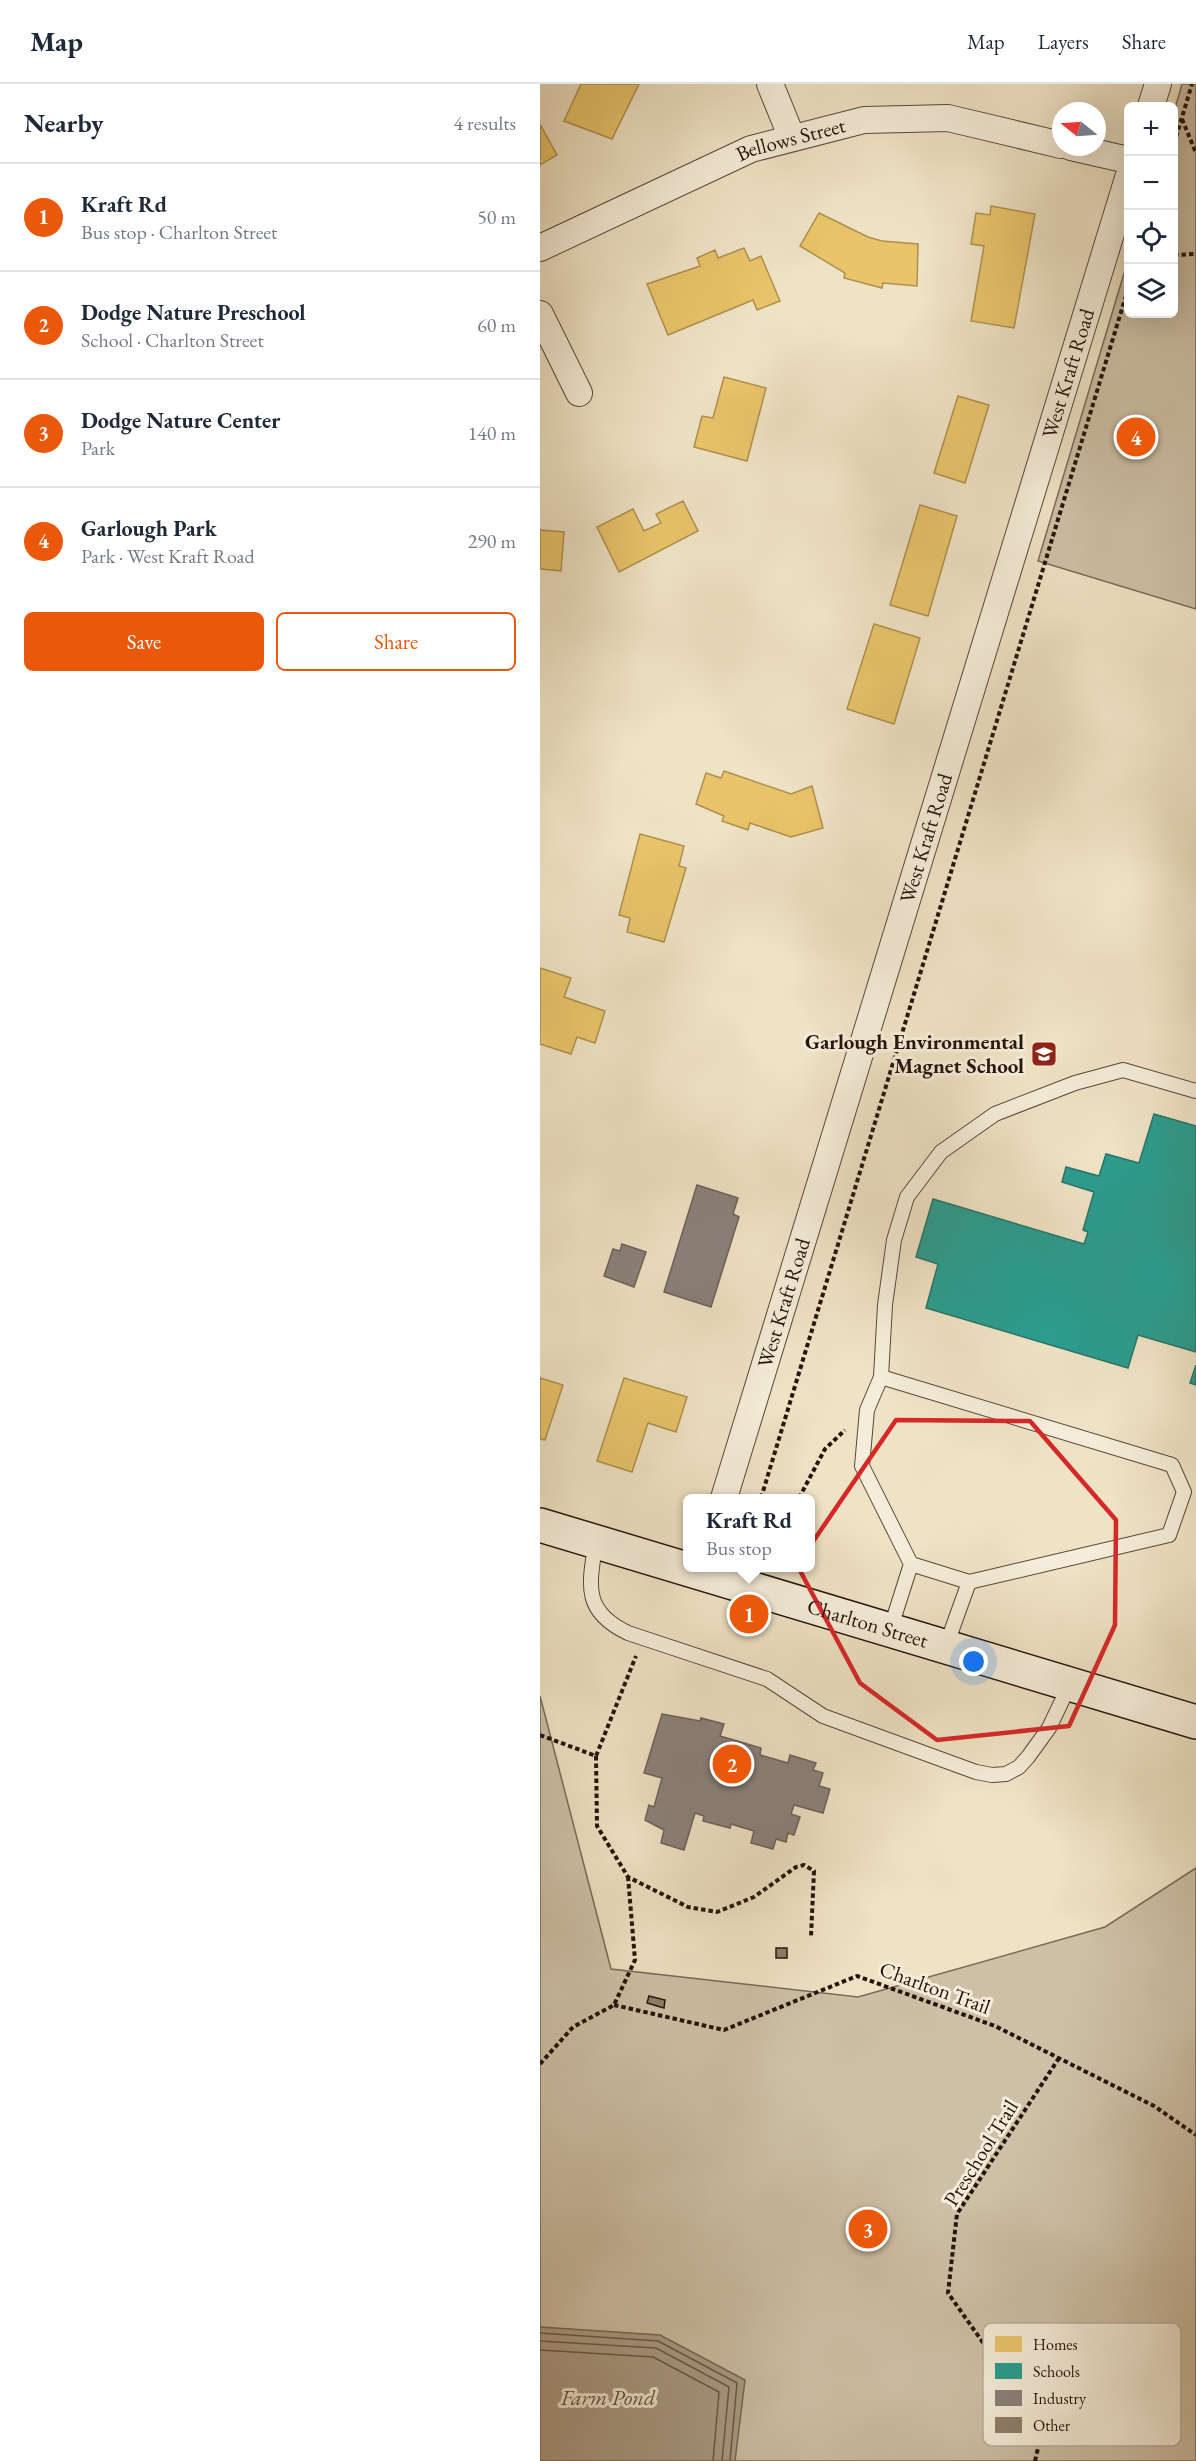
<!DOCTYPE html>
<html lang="en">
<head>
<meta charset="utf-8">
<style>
  body { margin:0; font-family:"EB Garamond",serif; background:#f6f6f7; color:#1f2937 }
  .controls { position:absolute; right:18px; top:18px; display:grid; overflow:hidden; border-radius:9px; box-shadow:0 6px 24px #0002 }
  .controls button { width:54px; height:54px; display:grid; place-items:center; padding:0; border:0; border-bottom:2px solid #e0e1e3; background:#fff; color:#1f2937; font:30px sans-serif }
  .compass { position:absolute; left:512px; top:18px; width:54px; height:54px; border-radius:50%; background:#fff; box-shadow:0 6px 24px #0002; rotate:287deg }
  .you { position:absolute; left:434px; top:1578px; width:21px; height:21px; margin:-15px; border:4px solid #fff; border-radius:50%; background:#1a73e8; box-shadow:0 0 0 9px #1a73e833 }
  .badge { display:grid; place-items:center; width:39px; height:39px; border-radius:50%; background:#ea580c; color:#fff; font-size:20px; font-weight:700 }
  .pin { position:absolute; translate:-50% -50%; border:3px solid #fff; box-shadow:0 2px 6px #0006 }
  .popup { position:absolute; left:143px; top:1410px; width:132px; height:78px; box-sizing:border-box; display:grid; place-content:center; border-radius:9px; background:#fff; filter:drop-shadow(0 2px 4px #0005); font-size:20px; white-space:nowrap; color:#747a83 }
  .popup b { font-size:22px; color:#1f2937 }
  .popup::after { content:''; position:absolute; left:50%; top:100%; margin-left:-12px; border:12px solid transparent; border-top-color:#fff }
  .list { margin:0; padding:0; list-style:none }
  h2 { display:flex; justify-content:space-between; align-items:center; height:78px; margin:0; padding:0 24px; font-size:26px }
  h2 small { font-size:20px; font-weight:400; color:#747a83 }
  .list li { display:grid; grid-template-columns:39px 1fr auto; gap:18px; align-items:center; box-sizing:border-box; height:108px; padding:0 24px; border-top:2px solid #e0e1e3 }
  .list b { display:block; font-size:22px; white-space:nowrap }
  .list p { margin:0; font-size:20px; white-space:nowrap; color:#747a83 }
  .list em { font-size:20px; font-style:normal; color:#747a83 }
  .actions { display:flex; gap:12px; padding:18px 24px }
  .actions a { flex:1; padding:14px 0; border:2px solid #ea580c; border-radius:9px; text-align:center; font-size:21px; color:#ea580c }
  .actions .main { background:#ea580c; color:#fff }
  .icon { flex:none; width:33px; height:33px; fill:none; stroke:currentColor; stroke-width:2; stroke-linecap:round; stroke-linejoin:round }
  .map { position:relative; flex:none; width:656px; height:2377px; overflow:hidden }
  header { display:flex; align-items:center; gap:36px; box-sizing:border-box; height:84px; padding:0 30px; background:#fff; border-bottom:2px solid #e0e1e3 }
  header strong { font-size:28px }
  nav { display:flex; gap:33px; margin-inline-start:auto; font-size:21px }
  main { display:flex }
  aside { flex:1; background:#fff }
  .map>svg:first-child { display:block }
  .green { fill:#cdc0a6; stroke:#796a59; stroke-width:1.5 }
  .water { fill:#aa9c86; stroke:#756555; stroke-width:1.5 }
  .homes { fill:#e9c46a; stroke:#ae8f4e; stroke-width:1.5 }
  .schools { fill:#2a9d8f; stroke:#287468; stroke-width:1.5 }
  .industry { fill:#8a817c; stroke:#6c605a; stroke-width:1.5 }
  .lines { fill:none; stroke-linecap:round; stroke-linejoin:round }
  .shore { stroke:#685849; stroke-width:1.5 }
  .building { fill:#8e7f6c; stroke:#25130c; stroke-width:1.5 }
  .lane-casing { stroke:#58473a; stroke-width:16 }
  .street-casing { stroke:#58473a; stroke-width:28 }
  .secondary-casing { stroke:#25130c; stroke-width:36 }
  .path { stroke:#25130c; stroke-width:4; stroke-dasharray:4.5 3; stroke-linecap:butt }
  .lane { stroke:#f5edd9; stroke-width:14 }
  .street { stroke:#f5edd9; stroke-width:26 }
  .secondary { stroke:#f5edd9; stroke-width:33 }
  .marked { fill:none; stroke:#d62828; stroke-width:4.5; stroke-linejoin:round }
  .labels { text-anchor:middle; stroke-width:6; stroke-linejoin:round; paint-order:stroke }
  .street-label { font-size:21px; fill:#25130c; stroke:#f5edd9 }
  .poi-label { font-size:21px; font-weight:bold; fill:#25130c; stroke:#f5edd9; text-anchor:end }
  .water-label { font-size:22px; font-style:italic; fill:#615143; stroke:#f5edd9 }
  .key { fill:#f5edd9; stroke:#b7ac9c; stroke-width:1.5 }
  .key-label { font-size:16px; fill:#25130c }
</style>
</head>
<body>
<header>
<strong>Map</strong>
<nav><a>Map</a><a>Layers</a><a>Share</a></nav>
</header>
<main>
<aside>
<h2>Nearby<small>4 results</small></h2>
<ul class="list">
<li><span class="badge">1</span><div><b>Kraft Rd</b><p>Bus stop · Charlton Street</p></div><em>50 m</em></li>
<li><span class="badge">2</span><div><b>Dodge Nature Preschool</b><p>School · Charlton Street</p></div><em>60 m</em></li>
<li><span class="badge">3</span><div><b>Dodge Nature Center</b><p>Park</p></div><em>140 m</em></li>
<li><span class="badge">4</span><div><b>Garlough Park</b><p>Park · West Kraft Road</p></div><em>290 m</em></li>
</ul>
<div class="actions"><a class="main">Save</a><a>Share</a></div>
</aside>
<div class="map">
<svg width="656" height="2377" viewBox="0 0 656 2377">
  <rect width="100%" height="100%" fill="#efe3c5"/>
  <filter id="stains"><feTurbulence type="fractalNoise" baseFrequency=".00333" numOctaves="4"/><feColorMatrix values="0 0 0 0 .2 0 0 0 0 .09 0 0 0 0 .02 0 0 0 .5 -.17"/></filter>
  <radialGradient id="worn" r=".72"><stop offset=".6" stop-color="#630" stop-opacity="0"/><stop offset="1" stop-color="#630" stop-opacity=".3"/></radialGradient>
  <!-- green -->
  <g class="green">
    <path d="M 642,0 L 656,0 L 656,525 L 498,477 L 588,176 L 588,230 L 634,230 L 634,28 Z"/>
    <path d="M 0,1612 L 71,1885 L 318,1913 L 565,1843 L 656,1784 L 656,2377 L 0,2377 Z"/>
  </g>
  <!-- water -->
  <path class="water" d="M 0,2243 L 120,2251 L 205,2296 L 195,2377 L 0,2377 Z"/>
  <!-- homes -->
  <g class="homes">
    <path d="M 41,0 L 99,0 L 72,55 L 24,37 Z"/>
    <path d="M 0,40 L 17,71 L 0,81 Z"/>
    <path d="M 451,122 L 495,130 L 474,244 L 431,237 L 444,162 L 431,160 L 436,129 L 450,131 Z"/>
    <path d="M 279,129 L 328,153 L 342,157 L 378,160 L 377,202 L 343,199 L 342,204 L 304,194 L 305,189 L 260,162 Z"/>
    <path d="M 204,164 L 210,177 L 221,172 L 240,217 L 217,226 L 213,216 L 128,251 L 107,200 L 160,182 L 157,174 L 175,166 L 178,174 Z"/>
    <path d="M 184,293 L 226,304 L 207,377 L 154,363 L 162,332 L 173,334 Z"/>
    <path d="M 418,312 L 449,321 L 425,399 L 394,389 Z"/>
    <path d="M 143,417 L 158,447 L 79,488 L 57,443 L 93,425 L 104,447 L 121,439 L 116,430 Z"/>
    <path d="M 380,421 L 417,432 L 388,532 L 350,521 Z"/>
    <path d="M 0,446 L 24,448 L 21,487 L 0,485 Z"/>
    <path d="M 334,540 L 380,554 L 354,640 L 307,625 Z"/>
    <path d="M 184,687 L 251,710 L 272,702 L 283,744 L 251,753 L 210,739 L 208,746 L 182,737 L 184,732 L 156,720 L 166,689 L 181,694 Z"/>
    <path d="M 100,750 L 144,762 L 139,782 L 146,784 L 124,858 L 87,848 L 90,834 L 79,831 Z"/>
    <path d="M 0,884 L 31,894 L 24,913 L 65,927 L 55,959 L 37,953 L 31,970 L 0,960 Z"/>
    <path d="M 0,1294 L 23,1301 L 5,1356 L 0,1355 Z"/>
    <path d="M 84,1294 L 147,1313 L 136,1348 L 108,1339 L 92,1388 L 57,1377 Z"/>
  </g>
  <!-- schools -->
  <g class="schools">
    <path d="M 614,1030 L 656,1042 L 656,1268 L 598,1251 L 588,1284 L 386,1224 L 398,1180 L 376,1173 L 393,1115 L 544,1160 L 548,1148 L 543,1146 L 554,1108 L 522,1098 L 526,1083 L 559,1092 L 566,1070 L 599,1079 Z"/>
    <path d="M 656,1281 L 656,1301 L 650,1299 Z"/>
  </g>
  <!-- industry -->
  <g class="industry">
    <path d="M 157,1101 L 198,1114 L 193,1130 L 199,1133 L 171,1223 L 124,1208 Z"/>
    <path d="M 82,1160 L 106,1168 L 94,1203 L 64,1192 L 73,1165 L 80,1167 Z"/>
    <path d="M 122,1630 L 160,1637 L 161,1634 L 184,1640 L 180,1652 L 221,1664 L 220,1671 L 248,1679 L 250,1671 L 276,1679 L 273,1686 L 283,1689 L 279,1702 L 290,1705 L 283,1729 L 254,1721 L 251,1730 L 260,1733 L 254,1751 L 248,1749 L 246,1758 L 236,1755 L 233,1765 L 211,1759 L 214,1747 L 191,1740 L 190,1744 L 163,1737 L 164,1732 L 155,1729 L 144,1766 L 121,1759 L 124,1746 L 105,1736 L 109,1721 L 114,1723 L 122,1694 L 104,1689 Z"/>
  </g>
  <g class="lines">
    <!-- shore -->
    <g class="shore">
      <path d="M 0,2249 L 118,2257 L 197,2299 L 190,2377"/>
      <path d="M 0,2257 L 116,2264 L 189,2303 L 182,2377"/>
      <path d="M 0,2266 L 113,2273 L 179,2308 L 173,2377"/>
    </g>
  </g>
  <!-- building -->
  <g class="building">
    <rect x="236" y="1864" width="11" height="10"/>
    <path d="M 109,1912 L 125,1916 L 124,1924 L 107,1919 Z"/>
  </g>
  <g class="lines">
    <defs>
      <g id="lane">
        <path d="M 341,1293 L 345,1221 L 354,1156 L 367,1113 L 401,1068 L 455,1030 L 535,999 L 583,986 L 656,1007"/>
        <path d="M 56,1457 C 49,1501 42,1527 88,1549 L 227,1595 L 283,1632 L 436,1688 L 452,1691 L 466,1690 L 479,1683 L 488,1673 L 509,1644 L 530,1600"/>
        <path d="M 350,1546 L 371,1480 L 322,1382 L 327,1326 L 341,1293 L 632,1381 L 644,1408 L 629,1451 L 429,1498 L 371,1480"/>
        <path d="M 406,1562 L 429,1498"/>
      </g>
      <g id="street">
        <path d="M 230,0 L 252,54"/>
        <path d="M 611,22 L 618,0"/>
        <path d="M 531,63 L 588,76"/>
        <path id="s1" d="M 0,164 L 211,65 L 324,36 L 408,34 L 521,61"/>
        <path d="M 0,230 L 39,309"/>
        <path id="s2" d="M 184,1414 L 588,94"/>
      </g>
      <g id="secondary">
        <path id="s3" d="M 0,1441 L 656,1638"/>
      </g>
    </defs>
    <!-- lane casing -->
    <use href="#lane" class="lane-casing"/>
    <!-- street casing -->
    <use href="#street" class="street-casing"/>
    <!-- secondary casing -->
    <use href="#secondary" class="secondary-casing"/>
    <!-- path -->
    <g class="path">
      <path d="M 642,35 L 656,69"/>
      <path d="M 634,60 L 652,0"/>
      <path d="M 634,171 L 656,170"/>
      <path d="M 221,1414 L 588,205"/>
      <path d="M 259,1414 L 285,1365 L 305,1346"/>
      <path d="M 0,1651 L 56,1672 L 96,1572"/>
      <path d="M 56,1672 L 57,1742 L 88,1793 L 148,1823 L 177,1828 L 214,1813 L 256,1783 L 264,1781 L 274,1787 L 271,1852"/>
      <path d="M 74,1921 L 184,1946 L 317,1892 L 455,1942 L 614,2022 L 656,2051"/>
      <path d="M 0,1980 L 33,1943 L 74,1921 L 95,1876 L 88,1793"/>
      <path d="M 495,2377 L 499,2360 L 480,2304 L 444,2260 L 408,2209 L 417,2130 L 519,1974"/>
    </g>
    <!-- lane -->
    <use href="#lane" class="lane"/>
    <!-- street -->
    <use href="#street" class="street"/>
    <!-- secondary -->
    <use href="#secondary" class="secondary"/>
  </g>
  <!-- marked area -->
  <path class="marked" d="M 356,1336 L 490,1337 L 576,1436 L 575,1541 L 529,1642 L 397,1656 L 320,1599 L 257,1481 Z"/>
  <!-- icons -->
  <defs>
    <symbol id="school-square" viewBox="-11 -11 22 22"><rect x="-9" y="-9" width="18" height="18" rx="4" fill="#8f2418" stroke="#f5edd9"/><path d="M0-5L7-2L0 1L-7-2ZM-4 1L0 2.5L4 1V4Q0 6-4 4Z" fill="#fff"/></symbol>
  </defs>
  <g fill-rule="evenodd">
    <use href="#school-square" x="489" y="955" width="30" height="30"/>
  </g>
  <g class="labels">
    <!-- street labels -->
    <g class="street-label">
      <text dy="7" stroke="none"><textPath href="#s1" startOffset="274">Bellows Street</textPath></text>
      <text dy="7" stroke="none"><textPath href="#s2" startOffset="1176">West Kraft Road</textPath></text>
      <text dy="7" stroke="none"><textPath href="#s2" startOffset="690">West Kraft Road</textPath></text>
      <text dy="7" stroke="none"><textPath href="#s2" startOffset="204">West Kraft Road</textPath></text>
      <text dy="7" stroke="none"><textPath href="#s3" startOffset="342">Charlton Street</textPath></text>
      <text transform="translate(395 1904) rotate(20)" y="7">Charlton Trail</text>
      <text transform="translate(441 2069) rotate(-58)" y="7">Preschool Trail</text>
    </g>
    <!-- poi labels -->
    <g class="poi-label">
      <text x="484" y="965">Garlough Environmental<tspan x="484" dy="24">Magnet School</tspan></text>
    </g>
    <!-- water labels -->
    <g class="water-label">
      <text x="68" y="2321">Farm Pond</text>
    </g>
  </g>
  <!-- legend -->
  <rect x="443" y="2239" width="198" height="123" rx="9" class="key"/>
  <rect x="455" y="2252" width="27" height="16" fill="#e9c46a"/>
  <rect x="455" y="2279" width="27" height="16" fill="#2a9d8f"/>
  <rect x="455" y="2306" width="27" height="16" fill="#8a817c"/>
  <rect x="455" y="2333" width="27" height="16" fill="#8e7f6c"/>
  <g class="key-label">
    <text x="493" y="2266">Homes</text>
    <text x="493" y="2293">Schools</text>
    <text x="493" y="2320">Industry</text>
    <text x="493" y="2347">Other</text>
  </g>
  <rect width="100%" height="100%" filter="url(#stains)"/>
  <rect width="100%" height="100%" fill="url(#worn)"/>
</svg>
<div class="controls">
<button>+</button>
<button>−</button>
<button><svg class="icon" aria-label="locate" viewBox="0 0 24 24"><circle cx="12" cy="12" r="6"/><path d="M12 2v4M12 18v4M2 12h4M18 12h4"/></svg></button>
<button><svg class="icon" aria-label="layers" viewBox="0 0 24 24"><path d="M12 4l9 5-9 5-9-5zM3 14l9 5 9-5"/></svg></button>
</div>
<svg class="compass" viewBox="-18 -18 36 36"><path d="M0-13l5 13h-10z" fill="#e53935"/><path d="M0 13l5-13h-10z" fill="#747a83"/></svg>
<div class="you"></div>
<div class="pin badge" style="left:209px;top:1530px">1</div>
<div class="popup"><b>Kraft Rd</b>Bus stop</div>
<div class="pin badge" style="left:192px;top:1680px">2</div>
<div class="pin badge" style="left:328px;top:2145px">3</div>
<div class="pin badge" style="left:596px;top:353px">4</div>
</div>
</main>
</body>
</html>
